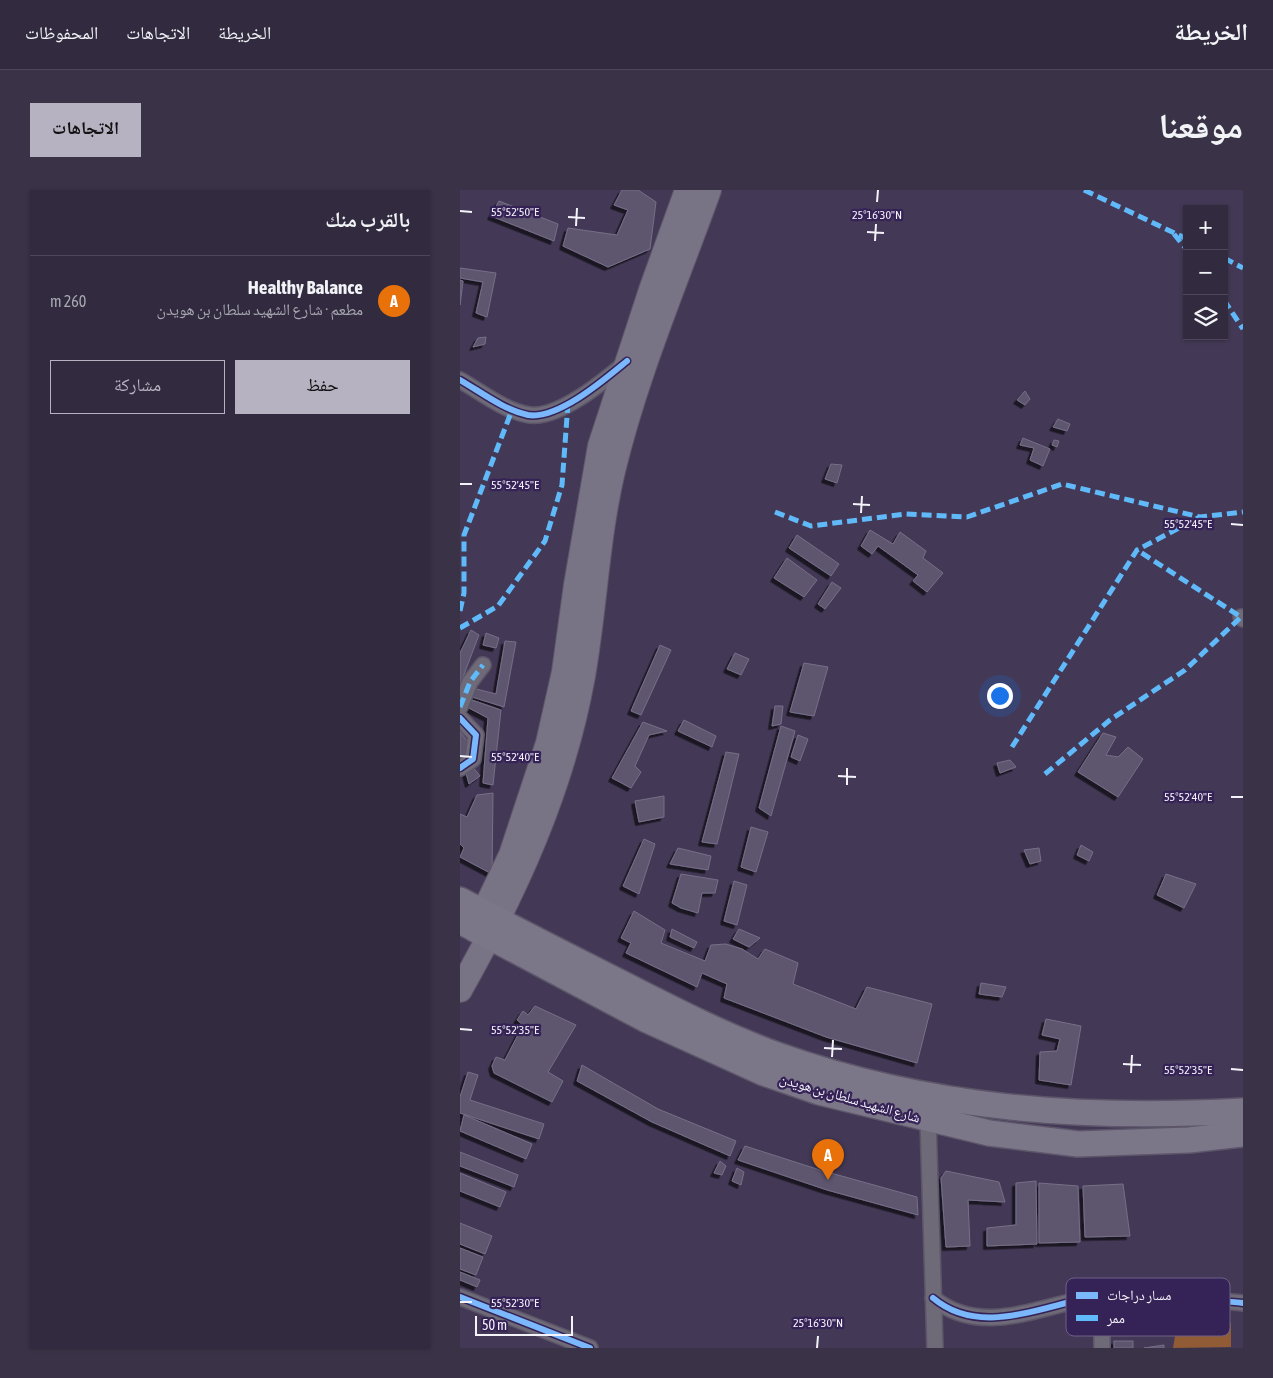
<!DOCTYPE html>
<html lang="ar">
<head>
<meta charset="utf-8">
<style>
  body { margin:0; font-family:"Asap Condensed","Noto Naskh Arabic",sans-serif; background:#3a3347; color:#f1f3f6; direction:rtl }
  .controls { position:absolute; right:15px; top:15px; display:grid; overflow:hidden; border-radius:0px; box-shadow:0 1px 4px #0004 }
  .controls button { width:45px; height:45px; display:grid; place-items:center; padding:0; border:0; border-bottom:1px solid #4d4759; background:#322b40; color:#f1f3f6; font:25px sans-serif }
  .scale { position:absolute; left:15px; bottom:12px; width:98px; box-sizing:border-box; padding-left:5px; border:2px solid #f4f3fa; border-top:0; font-size:14px; line-height:18px; white-space:nowrap; color:#f4f3fa; -webkit-text-stroke:4px #352256; paint-order:stroke }
  .you { position:absolute; left:539px; top:505px; width:18px; height:18px; margin:-12px; border:4px solid #fff; border-radius:50%; background:#1a73e8; box-shadow:0 0 0 8px #1a73e833 }
  .badge { display:grid; place-items:center; width:32px; height:32px; border-radius:50%; background:#b6b2c1; color:#fff; font-size:16px; font-weight:700 }
  .pin { position:absolute; translate:-50% -41px; filter:drop-shadow(0 1px 2px #0008) }
  .pin::after { content:''; position:absolute; top:26px; width:18px; height:15px; background:inherit; clip-path:polygon(0 0,100% 0,50% 100%) }
  .list { margin:0; padding:0; list-style:none }
  h2 { display:flex; justify-content:space-between; align-items:center; height:65px; margin:0; padding:0 20px; font-size:21px }
  h2 small { font-size:16px; font-weight:400; color:#a8a7b1 }
  .list li { display:grid; grid-template-columns:32px 1fr auto; gap:15px; align-items:center; box-sizing:border-box; height:90px; padding:0 20px; border-top:1px solid #4d4759 }
  .list b { display:block; font-size:19px; white-space:nowrap }
  .list p { margin:0; font-size:16px; white-space:nowrap; color:#a8a7b1 }
  .list em { font-size:16px; font-style:normal; color:#a8a7b1 }
  .actions { display:flex; gap:10px; padding:15px 20px }
  .actions a { flex:1; padding:11px 0; border:1px solid #b6b2c1; border-radius:0px; text-align:center; font-size:18px; color:#b6b2c1 }
  .actions .main { background:#b6b2c1; color:#111 }
  .icon { flex:none; width:28px; height:28px; fill:none; stroke:currentColor; stroke-width:2; stroke-linecap:round; stroke-linejoin:round }
  .map { position:relative; flex:none; width:783px; height:1158px; overflow:hidden; direction:ltr; border-radius:0px }
  header { display:flex; align-items:center; gap:30px; box-sizing:border-box; height:70px; padding:0 25px; background:#322b40; border-bottom:1px solid #4d4759 }
  header strong { font-size:24px }
  nav { display:flex; gap:28px; margin-inline-start:auto; font-size:18px }
  .intro { display:flex; align-items:center; justify-content:space-between; box-sizing:border-box; height:120px; padding:0 30px }
  h1 { margin:0; font-size:35px }
  .button { padding:12px 22px; border-radius:0px; background:#b6b2c1; color:#111; font-size:18px; font-weight:700 }
  main { display:flex; gap:30px; padding:0 30px }
  aside { flex:1; background:#322b40; border-radius:0px; box-shadow:0 1px 4px #0004 }
  .map>svg:first-child { display:block }
  .forest { fill:#915b35 }
  .building { fill:#5d566e; stroke:#776f88; filter:url(#shadow) }
  .lines { fill:none; stroke-linecap:round; stroke-linejoin:round }
  .minor-casing { stroke:#5d566a; stroke-width:18 }
  .primary-casing { stroke:#5d566a; stroke-width:26 }
  .trunk-casing { stroke:#5d566a; stroke-width:28 }
  .minor { stroke:#6e6a77; stroke-width:15 }
  .primary { stroke:#797485; stroke-width:24 }
  .trunk { stroke:#7c7788; stroke-width:25 }
  .quiet { stroke:#60bafa; stroke-width:5; stroke-dasharray:10 5; stroke-linecap:butt }
  .cycleway-casing { stroke:#352256; stroke-width:9 }
  .cycleway { stroke:#7ab7fb; stroke-width:6 }
  .ticks { fill:none; stroke:#f4f3fa; stroke-width:2 }
  .labels { text-anchor:middle; stroke-width:4.5; stroke-linejoin:round; paint-order:stroke }
  .street-label { font-size:14px; fill:#f4f3fa; stroke:#352256 }
  .key { fill:#352256; stroke:#6e6187; stroke-width:1 }
  .key-label { font-size:14px; fill:#f4f3fa }
  .ticks-label { font-size:12px; text-anchor:middle; fill:#f4f3fa; stroke:#352256; stroke-width:4.5; stroke-linejoin:round; paint-order:stroke }
</style>
</head>
<body>
<header>
<strong>الخريطة</strong>
<nav><a>الخريطة</a><a>الاتجاهات</a><a>المحفوظات</a></nav>
</header>
<div class="intro"><h1>موقعنا</h1><a class="button">الاتجاهات</a></div>
<main>
<div class="map">
<svg width="783" height="1158" viewBox="0 0 783 1158">
  <defs>
    <filter id="shadow"><feDropShadow dx="-3.5" dy="3.5" stdDeviation="0" flood-color="#0009"/></filter>
  </defs>
  <rect width="100%" height="100%" fill="#433956"/>
  <!-- forest -->
  <path class="forest" d="M 771,1133 L 771,1157 L 713,1158 L 715,1146 L 671,1145 L 672,1134 Z"/>
  <!-- building -->
  <g class="building">
    <path d="M 162,0 L 178,0 L 196,12 L 190,59 L 148,77 L 103,56 L 108,38 L 157,45 L 168,20 L 154,15 Z"/>
    <path d="M 39,11 L 98,34 L 94,51 L 31,26 Z"/>
    <path d="M 0,78 L 36,83 L 27,127 L 16,123 L 23,92 L 0,88 Z"/>
    <path d="M 0,90 L 3,91 L 0,115 Z"/>
    <path d="M 26,147 L 25,154 L 13,157 L 18,148 Z"/>
    <path d="M 565,201 L 570,209 L 565,215 L 557,210 Z"/>
    <path d="M 598,229 L 610,234 L 607,241 L 593,237 Z"/>
    <path d="M 563,248 L 590,259 L 583,276 L 570,270 L 574,258 L 560,255 Z"/>
    <path d="M 594,250 L 599,251 L 597,257 L 592,255 Z"/>
    <path d="M 371,274 L 382,275 L 377,293 L 365,289 Z"/>
    <path d="M 410,340 L 433,354 L 440,342 L 466,361 L 463,368 L 483,383 L 467,402 L 453,391 L 458,385 L 418,356 L 412,364 L 401,356 Z"/>
    <path d="M 337,345 L 379,374 L 371,386 L 329,358 Z"/>
    <path d="M 327,368 L 357,390 L 344,407 L 314,388 Z"/>
    <path d="M 372,392 L 381,398 L 365,419 L 358,414 Z"/>
    <path d="M 11,440 L 19,445 L 0,495 L 0,463 Z"/>
    <path d="M 26,443 L 39,448 L 36,458 L 23,455 Z"/>
    <path d="M 45,451 L 56,452 L 44,517 L 9,506 L 12,498 L 36,504 Z"/>
    <path d="M 200,455 L 211,460 L 181,525 L 171,521 Z"/>
    <path d="M 275,463 L 289,469 L 281,485 L 267,479 Z"/>
    <path d="M 344,473 L 368,477 L 354,526 L 330,522 Z"/>
    <path d="M 9,509 L 41,520 L 33,595 L 23,593 L 28,528 L 9,518 Z"/>
    <path d="M 315,516 L 323,516 L 321,534 L 312,536 Z"/>
    <path d="M 224,530 L 256,546 L 252,557 L 218,541 Z"/>
    <path d="M 183,532 L 207,541 L 189,545 L 175,576 L 181,582 L 171,598 L 152,588 Z"/>
    <path d="M 321,536 L 335,541 L 311,626 L 299,618 Z"/>
    <path d="M 0,541 L 9,554 L 8,567 L 0,574 Z"/>
    <path d="M 643,543 L 656,547 L 646,565 L 658,567 L 668,557 L 683,569 L 658,607 L 618,582 Z"/>
    <path d="M 338,545 L 348,549 L 340,571 L 331,567 Z"/>
    <path d="M 266,562 L 279,564 L 257,654 L 242,652 Z"/>
    <path d="M 550,570 L 556,577 L 540,583 L 537,573 Z"/>
    <path d="M 12,576 L 20,586 L 9,594 L 6,583 Z"/>
    <path d="M 33,603 L 32,684 L 0,667 L 4,658 L 0,654 L 0,624 L 7,627 L 17,605 Z"/>
    <path d="M 204,606 L 204,627 L 179,632 L 175,611 Z"/>
    <path d="M 291,637 L 308,642 L 296,682 L 281,677 Z"/>
    <path d="M 184,649 L 195,654 L 179,704 L 163,696 Z"/>
    <path d="M 621,655 L 633,662 L 629,671 L 617,665 Z"/>
    <path d="M 218,658 L 251,666 L 248,680 L 210,674 Z"/>
    <path d="M 579,658 L 581,671 L 570,674 L 564,660 Z"/>
    <path d="M 221,684 L 258,690 L 255,703 L 242,703 L 238,723 L 221,718 L 212,713 Z"/>
    <path d="M 706,684 L 736,694 L 724,718 L 697,705 Z"/>
    <path d="M 274,691 L 287,695 L 277,735 L 264,731 Z"/>
    <path d="M 174,721 L 205,740 L 201,753 L 245,771 L 251,755 L 266,754 L 282,759 L 298,769 L 305,759 L 338,773 L 333,794 L 396,819 L 407,797 L 472,814 L 457,873 L 366,847 L 264,808 L 267,794 L 242,783 L 237,797 L 166,763 L 171,753 L 161,748 Z"/>
    <path d="M 212,739 L 237,752 L 234,758 L 210,747 Z"/>
    <path d="M 279,739 L 300,748 L 289,757 L 273,749 Z"/>
    <path d="M 521,793 L 546,797 L 542,807 L 519,804 Z"/>
    <path d="M 75,816 L 116,835 L 88,882 L 103,891 L 92,912 L 34,883 L 32,876 L 36,867 L 45,870 L 63,835 L 57,830 L 63,821 L 68,825 Z"/>
    <path d="M 586,829 L 621,836 L 611,895 L 579,890 L 580,862 L 597,861 L 600,849 L 582,845 Z"/>
    <path d="M 122,875 L 198,919 L 276,951 L 270,966 L 192,932 L 117,891 Z"/>
    <path d="M 8,882 L 18,885 L 10,910 L 84,934 L 79,949 L 0,923 L 0,907 Z"/>
    <path d="M 4,925 L 72,954 L 66,969 L 0,941 Z"/>
    <path d="M 285,956 L 360,980 L 457,1007 L 458,1025 L 367,1000 L 278,970 Z"/>
    <path d="M 0,962 L 58,985 L 54,997 L 0,976 Z"/>
    <path d="M 260,971 L 266,976 L 262,985 L 254,983 Z"/>
    <path d="M 277,978 L 284,982 L 281,995 L 272,991 Z"/>
    <path d="M 486,981 L 539,992 L 545,1012 L 508,1010 L 510,1056 L 486,1057 L 481,988 Z"/>
    <path d="M 0,983 L 46,1002 L 40,1017 L 0,1001 Z"/>
    <path d="M 576,991 L 577,1054 L 527,1056 L 527,1038 L 556,1035 L 556,993 Z"/>
    <path d="M 579,993 L 618,996 L 620,1052 L 579,1053 Z"/>
    <path d="M 663,994 L 670,1046 L 625,1047 L 623,996 Z"/>
    <path d="M 0,1033 L 32,1046 L 25,1064 L 0,1054 Z"/>
    <path d="M 0,1058 L 23,1067 L 16,1085 L 0,1079 Z"/>
    <path d="M 0,1082 L 20,1090 L 17,1097 L 0,1090 Z"/>
    <rect x="654" y="1151" width="19" height="7"/>
    <path d="M 704,1155 L 704,1158 L 684,1158 Z"/>
  </g>
  <g class="lines">
    <defs>
      <g id="minor">
        <path d="M 0,190 C 21,202 46,222 70,225 C 99,229 145,190 167,172"/>
        <path d="M 781,427 L 783,429"/>
        <path d="M 0,517 L 10,492 L 23,475"/>
        <path d="M 0,528 L 16,545 L 13,569 L 0,578"/>
        <path d="M 468,930 L 475,1158"/>
        <path d="M 642,1105 L 642,1158"/>
        <path d="M 0,1107 L 130,1158"/>
        <path d="M 473,1108 C 527,1153 597,1106 657,1104 C 699,1103 741,1109 783,1113"/>
      </g>
      <g id="primary">
        <path d="M 15,740 L 51,665 L 88,553 L 104,482 L 116,395 L 140,256 L 191,100 L 227,0"/>
        <path d="M 0,800 C 56,701 103,598 123,486 C 135,418 137,348 153,281 C 176,185 216,92 249,0"/>
      </g>
      <g id="trunk">
        <path d="M 0,710 C 52,738 106,765 159,792 C 210,818 262,845 317,865 C 468,919 623,930 783,921"/>
        <path d="M 0,731 L 185,829 L 304,883 L 359,902 L 529,943 L 618,954 L 729,950 L 783,944"/>
      </g>
    </defs>
    <!-- minor casing -->
    <use href="#minor" class="minor-casing"/>
    <!-- primary casing -->
    <use href="#primary" class="primary-casing"/>
    <!-- trunk casing -->
    <use href="#trunk" class="trunk-casing"/>
    <!-- minor -->
    <use href="#minor" class="minor"/>
    <!-- primary -->
    <use href="#primary" class="primary"/>
    <!-- trunk -->
    <use href="#trunk" class="trunk"/>
    <!-- quiet -->
    <g class="quiet">
      <path d="M 624,0 L 727,49"/>
      <path d="M 714,44 L 727,60"/>
      <path d="M 764,68 L 783,78"/>
      <path d="M 764,110 L 783,139"/>
      <path d="M 315,322 L 351,336 L 446,324 L 507,327 L 602,294 L 740,327 L 783,322"/>
      <path d="M 0,421 L 4,403 L 4,345 L 52,220"/>
      <path d="M 0,438 L 38,416 L 85,351 L 102,295 L 108,213"/>
      <path d="M 0,517 L 10,492 L 23,475"/>
      <path d="M 552,557 L 677,360 L 740,327"/>
      <path d="M 585,584 L 650,530 L 725,480 L 781,427 L 677,360"/>
    </g>
    <defs>
      <g id="cycleway">
        <path d="M 0,190 C 21,202 44,220 68,225 C 98,230 145,189 167,171"/>
        <path d="M 0,528 L 16,545 L 13,569 L 0,578"/>
        <path d="M 0,1107 L 130,1158"/>
        <path d="M 473,1108 C 527,1153 597,1106 657,1104 C 699,1103 741,1109 783,1113"/>
      </g>
    </defs>
    <!-- cycleway casing -->
    <use href="#cycleway" class="cycleway-casing"/>
    <!-- cycleway -->
    <use href="#cycleway" class="cycleway"/>
  </g>
  <!-- ticks -->
  <path class="ticks" d="M 417,12 L 418,0M 0,21 L 12,22M 108,27 L 125,28M 116,36 L 117,18M 407,42 L 424,43M 415,51 L 416,34M 0,294 L 12,294M 393,314 L 410,315M 401,323 L 402,306M 771,334 L 783,335M 0,566 L 12,567M 378,586 L 396,587M 387,595 L 387,578M 771,607 L 783,607M 0,839 L 12,840M 364,858 L 382,859M 372,867 L 373,850M 663,874 L 681,875M 771,879 L 783,880M 671,883 L 672,865M 0,1112 L 12,1112M 357,1158 L 358,1146"/>
  <g class="labels">
    <!-- street labels -->
    <g class="street-label">
      <text transform="translate(390 908) rotate(16)" y="5">شارع الشهيد سلطان بن هويدن</text>
    </g>
  </g>
  <!-- legend -->
  <rect x="606" y="1088" width="164" height="58" rx="8" class="key"/>
  <rect x="616" y="1102" width="22" height="7" fill="#7ab7fb"/>
  <rect x="616" y="1125" width="22" height="6" fill="#60bafa"/>
  <g class="key-label">
    <text x="647" y="1110">مسار دراجات</text>
    <text x="647" y="1133">ممر</text>
  </g>
  <g class="ticks-label">
    <text x="55" y="26">55°52'50"E</text>
    <text x="417" y="29">25°16'30"N</text>
    <text x="55" y="299">55°52'45"E</text>
    <text x="728" y="338">55°52'45"E</text>
    <text x="55" y="571">55°52'40"E</text>
    <text x="728" y="611">55°52'40"E</text>
    <text x="55" y="844">55°52'35"E</text>
    <text x="728" y="884">55°52'35"E</text>
    <text x="55" y="1117">55°52'30"E</text>
    <text x="358" y="1137">25°16'30"N</text>
  </g>
</svg>
<div class="controls">
<button>+</button>
<button>−</button>
<button><svg class="icon" aria-label="layers" viewBox="0 0 24 24"><path d="M12 4l9 5-9 5-9-5zM3 14l9 5 9-5"/></svg></button>
</div>
<div class="scale">50 m</div>
<div class="you"></div>
<div class="pin badge" style="left:368px;top:990px;background:#e8710a">A</div>
</div>
<aside>
<h2>بالقرب منك<small></small></h2>
<ul class="list">
<li><span class="badge" style="background:#e8710a">A</span><div><b>Healthy Balance</b><p>مطعم · شارع الشهيد سلطان بن هويدن</p></div><em>260 m</em></li>
</ul>
<div class="actions"><a class="main">حفظ</a><a>مشاركة</a></div>
</aside>
</main>
</body>
</html>
